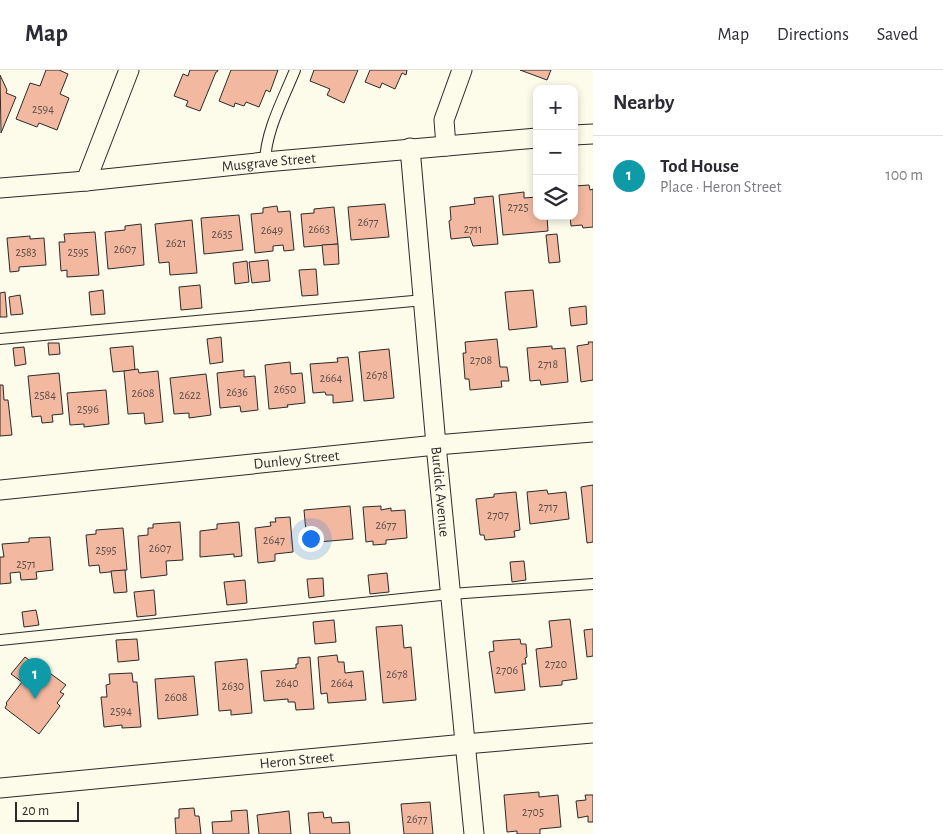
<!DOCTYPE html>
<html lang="en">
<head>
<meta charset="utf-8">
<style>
  body { margin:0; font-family:"Alegreya Sans",sans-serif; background:#f2f2f3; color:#2b2b33 }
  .controls { position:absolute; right:15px; top:15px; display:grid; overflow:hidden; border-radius:10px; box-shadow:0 2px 8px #0003 }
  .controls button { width:45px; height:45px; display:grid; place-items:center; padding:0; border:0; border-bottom:1px solid #e1e1e2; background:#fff; color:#2b2b33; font:25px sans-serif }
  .scale { position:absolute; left:15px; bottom:12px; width:64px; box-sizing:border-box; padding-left:5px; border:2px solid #2b2b2b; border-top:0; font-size:14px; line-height:18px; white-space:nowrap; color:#2b2b2b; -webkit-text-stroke:4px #fdfbea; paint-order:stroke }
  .you { position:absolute; left:310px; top:468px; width:18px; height:18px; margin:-12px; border:4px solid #fff; border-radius:50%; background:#1a73e8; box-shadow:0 0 0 8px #1a73e833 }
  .badge { display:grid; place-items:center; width:32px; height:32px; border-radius:50%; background:#b45309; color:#fff; font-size:16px; font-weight:700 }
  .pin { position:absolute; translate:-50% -41px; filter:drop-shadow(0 1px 2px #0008) }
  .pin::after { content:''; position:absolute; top:26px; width:18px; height:15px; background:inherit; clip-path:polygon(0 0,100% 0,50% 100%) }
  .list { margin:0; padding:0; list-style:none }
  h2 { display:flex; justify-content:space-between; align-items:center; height:65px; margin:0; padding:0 20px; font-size:21px }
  h2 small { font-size:16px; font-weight:400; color:#7c7c81 }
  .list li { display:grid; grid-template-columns:32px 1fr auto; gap:15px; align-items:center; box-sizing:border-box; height:80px; padding:0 20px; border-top:1px solid #e1e1e2 }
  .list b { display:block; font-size:19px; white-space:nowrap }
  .list p { margin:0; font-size:16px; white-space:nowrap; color:#7c7c81 }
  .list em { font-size:16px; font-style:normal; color:#7c7c81 }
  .icon { flex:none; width:28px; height:28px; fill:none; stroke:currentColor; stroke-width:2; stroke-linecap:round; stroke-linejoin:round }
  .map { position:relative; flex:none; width:593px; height:764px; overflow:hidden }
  header { display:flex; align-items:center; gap:30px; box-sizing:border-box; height:70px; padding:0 25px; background:#fff; border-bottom:1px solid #e1e1e2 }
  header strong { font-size:24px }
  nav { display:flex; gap:28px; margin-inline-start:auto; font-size:18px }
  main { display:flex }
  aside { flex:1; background:#fff }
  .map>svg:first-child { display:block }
  .building { fill:#f2b8a0; stroke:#2b2b2b }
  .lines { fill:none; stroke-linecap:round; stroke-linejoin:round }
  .service-casing { stroke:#2b2b2b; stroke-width:12 }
  .minor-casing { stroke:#2b2b2b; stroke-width:21 }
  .service { stroke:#fdfbea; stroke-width:10 }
  .minor { stroke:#fdfbea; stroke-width:19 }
  .labels { text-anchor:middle; stroke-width:4; stroke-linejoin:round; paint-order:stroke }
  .number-label { font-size:12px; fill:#5d4e48 }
  .street-label { font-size:15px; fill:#2b2b2b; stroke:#fdfbea }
</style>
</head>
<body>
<header>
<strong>Map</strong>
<nav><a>Map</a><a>Directions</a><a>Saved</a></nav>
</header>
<main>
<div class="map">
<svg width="593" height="764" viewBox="0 0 593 764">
  <rect width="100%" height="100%" fill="#fdfbea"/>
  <!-- building -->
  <g class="building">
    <path d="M 46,0 L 59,0 L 68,4 L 60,24 L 69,28 L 57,60 L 39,53 L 37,57 L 16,49 L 30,13 L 40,16 Z"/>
    <path d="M 190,0 L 218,0 L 217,2 L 216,2 L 200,41 L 186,36 L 188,31 L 174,26 L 183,4 L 188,6 Z"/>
    <path d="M 231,0 L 278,0 L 270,22 L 266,20 L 259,37 L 246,32 L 244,36 L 235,33 L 234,37 L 219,31 Z"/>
    <path d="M 314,0 L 358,0 L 344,33 L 327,25 L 330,19 L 310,11 Z"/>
    <path d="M 370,0 L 407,0 L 406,5 L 402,3 L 395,19 L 382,13 L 380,18 L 365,12 Z"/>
    <path d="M 520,0 L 551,0 L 547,10 Z"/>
    <path d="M 0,5 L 7,20 L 6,23 L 16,27 L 1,63 Z"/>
    <path d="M 589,115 L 590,120 L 593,119 L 593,157 L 583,158 L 582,155 L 571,156 L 570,146 L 574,146 L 574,116 Z"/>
    <path d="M 524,122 L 524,128 L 537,127 L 537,146 L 547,146 L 548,161 L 503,165 L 499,125 Z"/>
    <path d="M 493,126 L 498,174 L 473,176 L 470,167 L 451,169 L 449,151 L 451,150 L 450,137 L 475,134 L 474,128 Z"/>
    <path d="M 385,134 L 389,167 L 351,170 L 348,137 Z"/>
    <path d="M 277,136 L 278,142 L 290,141 L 294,180 L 284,181 L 283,175 L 273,176 L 273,181 L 255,183 L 251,144 L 263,143 L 263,138 Z"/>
    <path d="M 334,137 L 338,174 L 304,177 L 301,144 L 314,143 L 314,139 Z"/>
    <path d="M 239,145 L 243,180 L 204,184 L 201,148 Z"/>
    <path d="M 192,150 L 197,203 L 170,205 L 169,192 L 159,193 L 155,154 Z"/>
    <path d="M 141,154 L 144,195 L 108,199 L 105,162 L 125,160 L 125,156 Z"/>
    <path d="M 95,162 L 99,205 L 67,207 L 67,200 L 61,201 L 59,172 L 65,172 L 64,164 Z"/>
    <path d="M 557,164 L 560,192 L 549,193 L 546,165 Z"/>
    <path d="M 30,166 L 30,169 L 44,168 L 46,195 L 19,197 L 19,201 L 10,202 L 7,168 Z"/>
    <path d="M 338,174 L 339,194 L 324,195 L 322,175 Z"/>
    <path d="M 268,190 L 270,211 L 252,213 L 249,192 Z"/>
    <path d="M 247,191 L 249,212 L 235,214 L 233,193 Z"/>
    <path d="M 316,199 L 318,225 L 302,226 L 299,200 Z"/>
    <path d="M 200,215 L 202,238 L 181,240 L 179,217 Z"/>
    <path d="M 103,220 L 105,244 L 91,245 L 89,222 Z"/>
    <path d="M 533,220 L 537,257 L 509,260 L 505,222 Z"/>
    <path d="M 5,222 L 7,247 L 0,247 L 0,223 Z"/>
    <path d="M 20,225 L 23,244 L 11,245 L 9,227 Z"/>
    <path d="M 586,236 L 587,254 L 571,256 L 569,238 Z"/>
    <path d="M 221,267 L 223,292 L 210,294 L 207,269 Z"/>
    <path d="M 497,269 L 500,297 L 507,297 L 509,311 L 501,311 L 502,317 L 470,320 L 469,309 L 465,309 L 463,283 L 466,283 L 465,272 Z"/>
    <path d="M 588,272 L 593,272 L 593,310 L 581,312 L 577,276 L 589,274 Z"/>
    <path d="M 48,273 L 59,273 L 60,284 L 49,285 Z"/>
    <path d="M 133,276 L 135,300 L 113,302 L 110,278 Z"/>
    <path d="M 552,276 L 552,279 L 565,278 L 568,312 L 541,315 L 540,310 L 530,311 L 527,278 Z"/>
    <path d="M 24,277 L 26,294 L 15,296 L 13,278 Z"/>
    <path d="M 389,279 L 394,328 L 364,331 L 359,282 Z"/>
    <path d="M 348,287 L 353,331 L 333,333 L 333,325 L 326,325 L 325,322 L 313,323 L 310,294 L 338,292 L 337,288 Z"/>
    <path d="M 290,292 L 291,304 L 302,303 L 305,333 L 287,335 L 288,337 L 269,339 L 265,295 Z"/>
    <path d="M 138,299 L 139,303 L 158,301 L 163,352 L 145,354 L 144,343 L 128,344 L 124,301 Z"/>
    <path d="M 244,300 L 244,307 L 255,306 L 258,340 L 241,342 L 240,336 L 220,338 L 217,303 Z"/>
    <path d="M 59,303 L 63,344 L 52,345 L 53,352 L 42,353 L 41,346 L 32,347 L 28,306 Z"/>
    <path d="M 206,304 L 211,345 L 189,348 L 189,343 L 174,344 L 170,308 Z"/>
    <path d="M 0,315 L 3,315 L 4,330 L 8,330 L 12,365 L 0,366 Z"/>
    <path d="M 106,320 L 109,354 L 84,357 L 84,354 L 70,355 L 67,323 Z"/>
    <path d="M 593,415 L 593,472 L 587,473 L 581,417 Z"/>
    <path d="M 547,420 L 548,424 L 566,422 L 569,449 L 530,454 L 527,422 Z"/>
    <path d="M 516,422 L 520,460 L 514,461 L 515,467 L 485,470 L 484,465 L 480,465 L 476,429 L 494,427 L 494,424 Z"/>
    <path d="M 350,436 L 353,469 L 307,473 L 304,440 Z"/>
    <path d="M 381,436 L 381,440 L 391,438 L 391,441 L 405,440 L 407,468 L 386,470 L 386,474 L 373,475 L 373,471 L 366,472 L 363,437 Z"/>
    <path d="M 290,447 L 293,482 L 275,484 L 275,491 L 258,493 L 255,458 L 271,456 L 270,452 L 276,452 L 275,448 Z"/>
    <path d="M 180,452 L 183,490 L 166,491 L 167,505 L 141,508 L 138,466 L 148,465 L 148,458 L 153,458 L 153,454 Z"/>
    <path d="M 239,452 L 242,486 L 234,487 L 234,484 L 200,487 L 200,461 L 217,459 L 217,454 Z"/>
    <path d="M 123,458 L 127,500 L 100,503 L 99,495 L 89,496 L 86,465 L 96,464 L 96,460 Z"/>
    <path d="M 50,467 L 53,500 L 36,502 L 37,509 L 21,510 L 20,502 L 10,503 L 11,513 L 0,514 L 0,487 L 4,487 L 2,474 L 29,472 L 29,468 Z"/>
    <path d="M 524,491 L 526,510 L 512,512 L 510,492 Z"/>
    <path d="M 125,500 L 127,522 L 114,523 L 111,501 Z"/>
    <path d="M 387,503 L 389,522 L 370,524 L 368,505 Z"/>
    <path d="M 323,508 L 324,526 L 309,528 L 307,509 Z"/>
    <path d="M 245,510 L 247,533 L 227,535 L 224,512 Z"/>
    <path d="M 154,520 L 156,545 L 137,547 L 134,522 Z"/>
    <path d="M 36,540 L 39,555 L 24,557 L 22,542 Z"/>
    <path d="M 570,549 L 577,609 L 562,611 L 562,615 L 540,617 L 536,579 L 552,577 L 549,551 Z"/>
    <path d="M 334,550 L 336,572 L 315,574 L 313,552 Z"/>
    <path d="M 402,555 L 404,578 L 411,577 L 416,630 L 383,633 L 376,557 Z"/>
    <path d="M 593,559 L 593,586 L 587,587 L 584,560 Z"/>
    <path d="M 137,569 L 139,590 L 118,592 L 116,570 Z"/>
    <path d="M 520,569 L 521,574 L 526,574 L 527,587 L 525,588 L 526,594 L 522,594 L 525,620 L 495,623 L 489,582 L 494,581 L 493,571 Z"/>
    <path d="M 337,585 L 338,592 L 344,592 L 345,603 L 363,601 L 366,630 L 328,633 L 327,623 L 321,624 L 318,587 Z"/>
    <path d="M 25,587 L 46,602 L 47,601 L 66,615 L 60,622 L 64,624 L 57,633 L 60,636 L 39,664 L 5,638 L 7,634 L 6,633 L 22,612 L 11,604 Z"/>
    <path d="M 310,587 L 314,639 L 296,640 L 295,632 L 288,632 L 288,629 L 264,631 L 261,601 L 296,598 L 296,594 L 298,594 L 298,588 Z"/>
    <path d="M 247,589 L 252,643 L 231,645 L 231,640 L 219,641 L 215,592 Z"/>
    <path d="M 132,603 L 133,612 L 137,612 L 141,657 L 122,658 L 122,655 L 104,657 L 101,627 L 107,627 L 106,615 L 110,614 L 109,604 Z"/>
    <path d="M 194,606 L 198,645 L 158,649 L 155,609 Z"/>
    <path d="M 539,722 L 539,727 L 558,725 L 561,757 L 540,759 L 540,764 L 517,764 L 517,761 L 507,762 L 504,725 Z"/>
    <path d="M 585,725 L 593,725 L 593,752 L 588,752 L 588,746 L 578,748 L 576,731 L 586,730 Z"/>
    <path d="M 430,732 L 433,764 L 404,764 L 401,734 Z"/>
    <path d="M 194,738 L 195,746 L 199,746 L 201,764 L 176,764 L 175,748 L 179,748 L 179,739 Z"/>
    <path d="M 247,740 L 249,764 L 213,764 L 212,752 L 232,751 L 231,741 Z"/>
    <path d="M 289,741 L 291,764 L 259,764 L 257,745 Z"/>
    <path d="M 323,742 L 324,748 L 331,747 L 332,753 L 349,752 L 350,764 L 310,764 L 308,743 Z"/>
  </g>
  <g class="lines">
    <defs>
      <g id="service">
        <path d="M 265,92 C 266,60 283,30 295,0"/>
        <path d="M 0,269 L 424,230"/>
        <path d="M 0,570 L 451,524 L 593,514"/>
      </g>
      <g id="minor">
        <path d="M 574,65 L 593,64"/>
        <path d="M 446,76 L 444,50 L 462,0"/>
        <path id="s1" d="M 410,78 L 436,375 L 474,764"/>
        <path d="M 86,111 L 129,0"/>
        <path id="s2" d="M 0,118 L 86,111 L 265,92 L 537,68"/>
        <path id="s3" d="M 0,420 L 436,375 L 593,362"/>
        <path id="s4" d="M 0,718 L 465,674 L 593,663"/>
      </g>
    </defs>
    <!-- service casing -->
    <use href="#service" class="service-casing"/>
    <!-- minor casing -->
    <use href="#minor" class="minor-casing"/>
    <!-- service -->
    <use href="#service" class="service"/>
    <!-- minor -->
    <use href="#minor" class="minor"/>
  </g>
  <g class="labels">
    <!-- number labels -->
    <g class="number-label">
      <text x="43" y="43">2594</text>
      <text x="518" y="141">2725</text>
      <text x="368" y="156">2677</text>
      <text x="319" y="163">2663</text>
      <text x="473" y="163">2711</text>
      <text x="272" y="164">2649</text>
      <text x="222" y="168">2635</text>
      <text x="176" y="177">2621</text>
      <text x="125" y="183">2607</text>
      <text x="26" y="186">2583</text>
      <text x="78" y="186">2595</text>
      <text x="481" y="294">2708</text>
      <text x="548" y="298">2718</text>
      <text x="377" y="309">2678</text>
      <text x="331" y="312">2664</text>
      <text x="285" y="323">2650</text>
      <text x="237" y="326">2636</text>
      <text x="143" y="327">2608</text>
      <text x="45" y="329">2584</text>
      <text x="190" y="329">2622</text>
      <text x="88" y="343">2596</text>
      <text x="548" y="441">2717</text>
      <text x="498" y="449">2707</text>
      <text x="386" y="459">2677</text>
      <text x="274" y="474">2647</text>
      <text x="160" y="482">2607</text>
      <text x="106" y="484">2595</text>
      <text x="26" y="498">2571</text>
      <text x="556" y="598">2720</text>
      <text x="507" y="604">2706</text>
      <text x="397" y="608">2678</text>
      <text x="287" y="617">2640</text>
      <text x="342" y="617">2664</text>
      <text x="233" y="620">2630</text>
      <text x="176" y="631">2608</text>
      <text x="121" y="645">2594</text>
      <text x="533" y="746">2705</text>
      <text x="417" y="753">2677</text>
    </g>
    <!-- street labels -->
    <g class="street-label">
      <text dy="5" stroke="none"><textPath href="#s2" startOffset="270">Musgrave Street</textPath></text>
      <text dy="5" stroke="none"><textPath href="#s3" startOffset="298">Dunlevy Street</textPath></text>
      <text dy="5" stroke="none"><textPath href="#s1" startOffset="345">Burdick Avenue</textPath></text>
      <text dy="5" stroke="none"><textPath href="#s4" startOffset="298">Heron Street</textPath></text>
    </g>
  </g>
</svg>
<div class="controls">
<button>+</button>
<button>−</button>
<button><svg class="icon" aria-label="layers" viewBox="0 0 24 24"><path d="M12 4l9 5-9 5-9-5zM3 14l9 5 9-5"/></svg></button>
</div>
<div class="scale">20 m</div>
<div class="you"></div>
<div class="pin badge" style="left:35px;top:629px;background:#0f9aa8">1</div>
</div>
<aside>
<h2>Nearby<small></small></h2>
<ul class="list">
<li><span class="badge" style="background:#0f9aa8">1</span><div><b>Tod House</b><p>Place · Heron Street</p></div><em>100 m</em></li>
</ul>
</aside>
</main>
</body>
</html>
